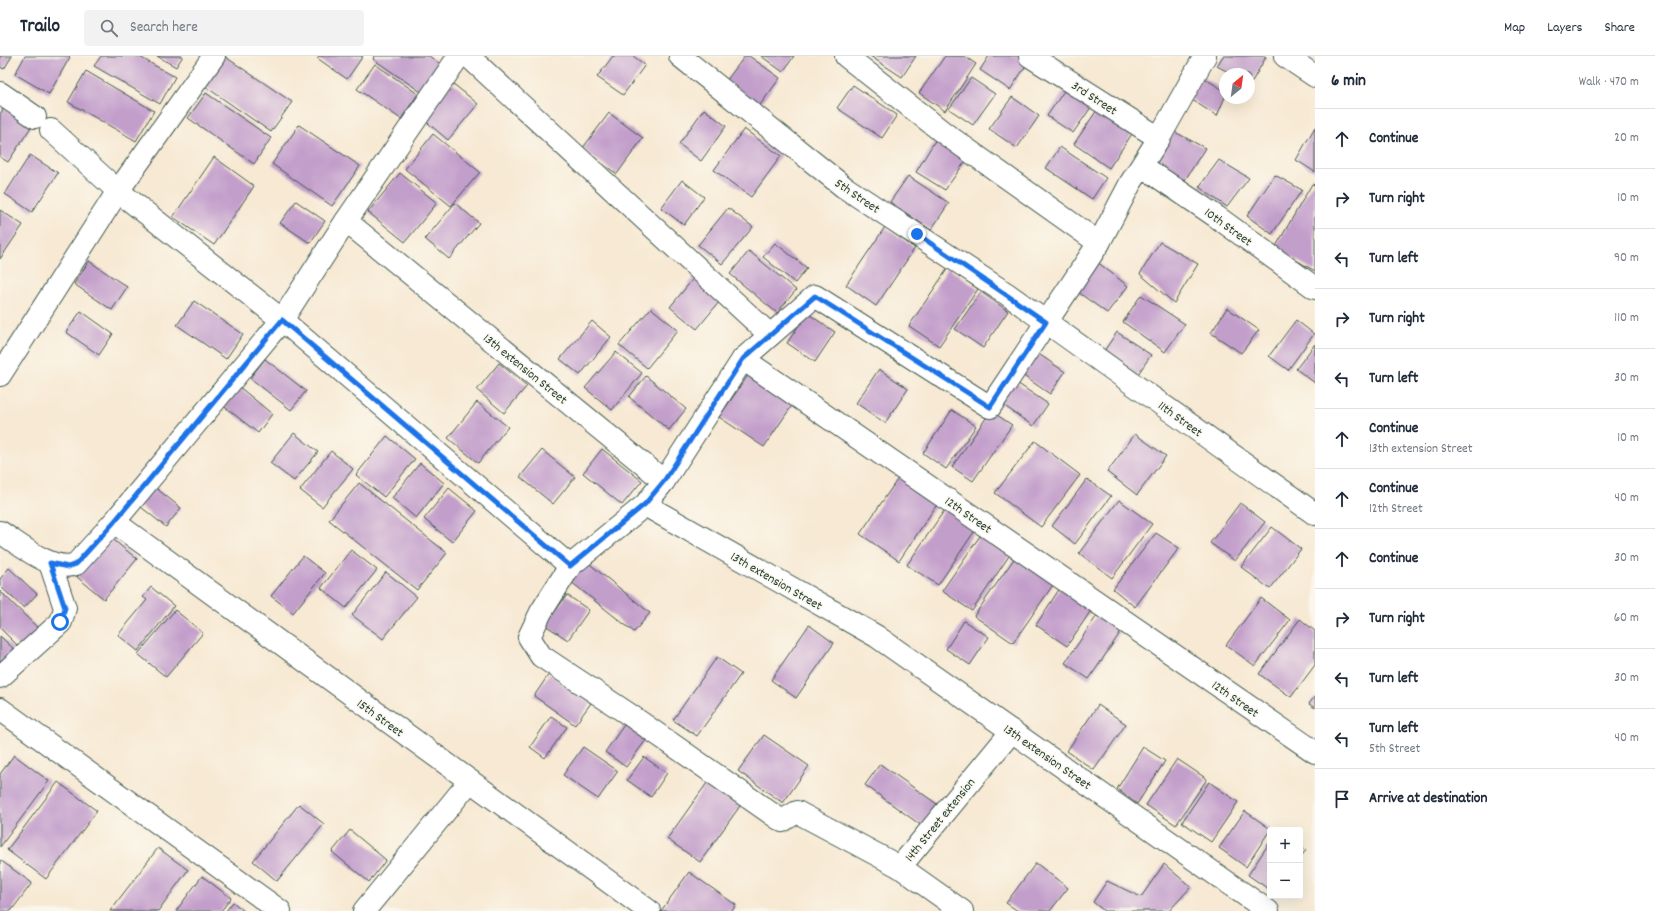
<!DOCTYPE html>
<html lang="en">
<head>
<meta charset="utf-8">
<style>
  body { margin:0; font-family:Dekko,sans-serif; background:#f2f2f3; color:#1f2937 }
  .controls { position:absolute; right:12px; bottom:12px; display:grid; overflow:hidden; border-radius:4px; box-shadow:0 4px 16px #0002 }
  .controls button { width:36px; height:36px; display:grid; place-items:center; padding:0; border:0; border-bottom:1px solid #e0e1e3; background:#fff; color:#1f2937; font:20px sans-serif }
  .compass { position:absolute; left:1219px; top:12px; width:36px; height:36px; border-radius:50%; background:#fff; box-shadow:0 4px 16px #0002; rotate:29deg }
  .stop { position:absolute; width:12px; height:12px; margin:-9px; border:3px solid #1a73e8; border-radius:50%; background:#fff }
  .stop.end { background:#1a73e8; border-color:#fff; box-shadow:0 1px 4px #0008 }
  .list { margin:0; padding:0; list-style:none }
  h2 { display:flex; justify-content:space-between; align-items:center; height:52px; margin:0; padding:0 16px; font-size:17px }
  h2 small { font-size:13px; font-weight:400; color:#747a83 }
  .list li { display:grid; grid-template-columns:26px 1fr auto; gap:12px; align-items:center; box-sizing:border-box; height:60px; padding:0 16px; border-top:1px solid #e0e1e3 }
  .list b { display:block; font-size:15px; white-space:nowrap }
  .list p { margin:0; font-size:13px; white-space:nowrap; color:#747a83 }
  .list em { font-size:13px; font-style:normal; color:#747a83 }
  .icon { flex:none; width:22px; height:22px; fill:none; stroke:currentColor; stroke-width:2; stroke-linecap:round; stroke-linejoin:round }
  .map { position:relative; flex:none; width:1315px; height:855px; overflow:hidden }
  header { display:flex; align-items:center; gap:24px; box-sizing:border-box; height:56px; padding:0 20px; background:#fff; border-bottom:1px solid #e0e1e3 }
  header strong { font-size:19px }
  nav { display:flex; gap:22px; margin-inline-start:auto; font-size:14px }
  .search { width:280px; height:36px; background:#f2f2f3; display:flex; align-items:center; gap:10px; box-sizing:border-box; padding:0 14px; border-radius:4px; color:#747a83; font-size:15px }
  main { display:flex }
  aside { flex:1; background:#fff }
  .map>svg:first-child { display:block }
  .building { fill:#c29ecb }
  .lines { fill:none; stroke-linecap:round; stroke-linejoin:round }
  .minor-casing { stroke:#3f574c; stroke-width:24 }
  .minor { stroke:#fff; stroke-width:22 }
  .route { stroke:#1a73e8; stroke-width:5 }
  .labels { text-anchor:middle; stroke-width:3; stroke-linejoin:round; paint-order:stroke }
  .street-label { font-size:13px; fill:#1f3d34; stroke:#fbf7ec }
</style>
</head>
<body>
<header>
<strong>Trailo</strong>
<div class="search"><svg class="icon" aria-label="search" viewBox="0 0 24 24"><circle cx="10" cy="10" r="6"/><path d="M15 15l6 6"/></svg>Search here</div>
<nav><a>Map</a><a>Layers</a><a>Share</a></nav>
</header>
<main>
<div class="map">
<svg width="1315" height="855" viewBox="0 0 1315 855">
  <rect width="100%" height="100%" fill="#fbf7ec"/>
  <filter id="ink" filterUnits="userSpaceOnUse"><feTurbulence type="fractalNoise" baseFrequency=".025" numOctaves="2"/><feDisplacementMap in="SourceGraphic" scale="8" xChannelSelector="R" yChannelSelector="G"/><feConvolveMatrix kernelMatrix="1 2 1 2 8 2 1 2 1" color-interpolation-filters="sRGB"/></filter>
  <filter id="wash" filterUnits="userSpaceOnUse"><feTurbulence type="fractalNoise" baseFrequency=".012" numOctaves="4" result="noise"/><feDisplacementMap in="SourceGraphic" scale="16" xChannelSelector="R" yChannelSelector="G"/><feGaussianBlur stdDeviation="0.9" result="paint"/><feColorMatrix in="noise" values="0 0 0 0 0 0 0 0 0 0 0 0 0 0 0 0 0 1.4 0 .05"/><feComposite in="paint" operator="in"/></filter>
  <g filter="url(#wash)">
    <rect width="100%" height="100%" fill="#f7e9d3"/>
    <g id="blocks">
      <!-- building -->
      <g class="building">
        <path d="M 0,0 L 12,0 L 4,13 L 0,11 Z"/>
        <path d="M 25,0 L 69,0 L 70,1 L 49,38 L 15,18 Z"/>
        <path d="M 101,0 L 138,0 L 175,21 L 160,48 L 94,10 Z"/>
        <path d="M 157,0 L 183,0 L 176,11 Z"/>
        <path d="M 224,0 L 292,46 L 271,76 L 203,29 Z"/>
        <path d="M 319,0 L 363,0 L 347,23 L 317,2 Z"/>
        <path d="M 374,0 L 429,0 L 443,10 L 424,38 L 373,3 Z"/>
        <path d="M 613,0 L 633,0 L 645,9 L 623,39 L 597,21 Z"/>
        <path d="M 745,0 L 749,0 L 780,22 L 760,49 L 726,25 Z"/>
        <path d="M 761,0 L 794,0 L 783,16 Z"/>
        <path d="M 870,0 L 916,0 L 902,21 Z"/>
        <path d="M 945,0 L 964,0 L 976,8 L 945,55 L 919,37 Z"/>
        <path d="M 989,0 L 1021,0 L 1029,5 L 1010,34 L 980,14 Z"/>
        <path d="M 1223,0 L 1264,0 L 1266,1 L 1250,29 L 1249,18 L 1232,18 L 1217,10 Z"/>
        <path d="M 375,8 L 418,38 L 401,63 L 357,33 Z"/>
        <path d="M 86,15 L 154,55 L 136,85 L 68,46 Z"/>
        <path d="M 1202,21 L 1225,35 L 1225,41 L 1217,60 L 1189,42 Z"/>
        <path d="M 971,22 L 995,38 L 973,69 L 949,53 Z"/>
        <path d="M 451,26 L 478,48 L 448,84 L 422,62 Z"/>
        <path d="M 853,29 L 897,59 L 882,82 L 837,52 Z"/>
        <path d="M 1068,29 L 1094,47 L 1073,77 L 1047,60 Z"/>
        <path d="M 206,37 L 271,82 L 254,108 L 188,62 Z"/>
        <path d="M 1012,41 L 1039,60 L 1017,92 L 989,73 Z"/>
        <path d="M 6,49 L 33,68 L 8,106 L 0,101 L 0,58 Z"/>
        <path d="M 1099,51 L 1134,75 L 1109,112 L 1074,88 Z"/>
        <path d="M 704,53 L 726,70 L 701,105 L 679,88 Z"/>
        <path d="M 609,57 L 643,82 L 617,118 L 582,93 Z"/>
        <path d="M 299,69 L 360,110 L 332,150 L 272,108 Z"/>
        <path d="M 1315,71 L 1315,116 L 1296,104 Z"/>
        <path d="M 744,73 L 781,100 L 751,141 L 714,114 Z"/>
        <path d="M 1173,75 L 1205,92 L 1185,124 L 1151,107 Z"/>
        <path d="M 433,78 L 480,116 L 451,150 L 405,113 Z"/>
        <path d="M 936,83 L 967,103 L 945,134 L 916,116 Z"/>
        <path d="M 1060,91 L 1106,122 L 1092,143 L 1046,112 Z"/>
        <path d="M 30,99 L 58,117 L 32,156 L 5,138 Z"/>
        <path d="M 214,101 L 254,130 L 214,189 L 173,161 Z"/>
        <path d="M 1219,104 L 1249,122 L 1227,151 L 1199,131 Z"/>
        <path d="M 400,117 L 437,147 L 405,186 L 368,156 Z"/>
        <path d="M 1275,119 L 1302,134 L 1272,178 L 1247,160 Z"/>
        <path d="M 908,120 L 949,147 L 931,174 L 890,146 Z"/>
        <path d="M 682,124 L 704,141 L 684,169 L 661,152 Z"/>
        <path d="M 1312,128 L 1315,129 L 1315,215 L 1275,192 Z"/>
        <path d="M 296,145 L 325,165 L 310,187 L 280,167 Z"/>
        <path d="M 455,147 L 479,167 L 449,203 L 425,183 Z"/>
        <path d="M 728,152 L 753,171 L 722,208 L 698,189 Z"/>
        <path d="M 0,154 L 23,169 L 0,203 Z"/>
        <path d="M 885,171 L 915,192 L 876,250 L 846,229 Z"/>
        <path d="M 1160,186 L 1198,208 L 1174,247 L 1140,218 Z"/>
        <path d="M 775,187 L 807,212 L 795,227 L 763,201 Z"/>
        <path d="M 749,195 L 796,234 L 777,257 L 730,218 Z"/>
        <path d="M 89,205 L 127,231 L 112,254 L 74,228 Z"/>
        <path d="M 1096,205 L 1128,230 L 1107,257 L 1075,234 Z"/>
        <path d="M 948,212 L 978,233 L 939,290 L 909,270 Z"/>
        <path d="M 697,218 L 724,240 L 697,273 L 670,251 Z"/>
        <path d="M 981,236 L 1008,255 L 983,292 L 955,273 Z"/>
        <path d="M 1141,239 L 1185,268 L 1165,296 L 1123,266 Z"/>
        <path d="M 194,245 L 243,278 L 226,303 L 177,269 Z"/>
        <path d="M 651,252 L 678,274 L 647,312 L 619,289 Z"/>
        <path d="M 1227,252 L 1259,274 L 1241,297 L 1211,277 Z"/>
        <path d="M 81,255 L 113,278 L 99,299 L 66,276 Z"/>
        <path d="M 807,257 L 835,276 L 815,306 L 787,287 Z"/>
        <path d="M 1296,264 L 1314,278 L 1288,314 L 1269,300 Z"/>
        <path d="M 592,265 L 611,281 L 580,319 L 560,303 Z"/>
        <path d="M 1117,276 L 1151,299 L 1136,321 L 1102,298 Z"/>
        <path d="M 1315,288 L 1315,327 L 1296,313 Z"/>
        <path d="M 1030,292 L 1065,316 L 1050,338 L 1015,314 Z"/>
        <path d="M 616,296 L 642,317 L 612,354 L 585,332 Z"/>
        <path d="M 265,303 L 306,335 L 291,354 L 250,322 Z"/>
        <path d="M 499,307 L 527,330 L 504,357 L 477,334 Z"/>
        <path d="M 879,313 L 908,333 L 885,367 L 856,347 Z"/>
        <path d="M 749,318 L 793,348 L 764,391 L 719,361 Z"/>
        <path d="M 646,320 L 686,353 L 669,374 L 629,341 Z"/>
        <path d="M 1014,325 L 1048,348 L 1033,370 L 999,346 Z"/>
        <path d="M 237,329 L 272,358 L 258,377 L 221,348 Z"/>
        <path d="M 477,346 L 508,371 L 478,407 L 448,382 Z"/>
        <path d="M 952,354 L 976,370 L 946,413 L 923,397 Z"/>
        <path d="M 991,355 L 1012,369 L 973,425 L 952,411 Z"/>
        <path d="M 294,377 L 318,396 L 294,425 L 270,407 Z"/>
        <path d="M 1135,378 L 1166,400 L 1137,439 L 1107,416 Z"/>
        <path d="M 387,380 L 415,403 L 384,441 L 356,419 Z"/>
        <path d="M 1035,385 L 1080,419 L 1041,471 L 995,437 Z"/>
        <path d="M 602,393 L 642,425 L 622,449 L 583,417 Z"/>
        <path d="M 542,394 L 575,421 L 553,448 L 520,421 Z"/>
        <path d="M 331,395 L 353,413 L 322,451 L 300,434 Z"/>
        <path d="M 420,407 L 444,427 L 416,462 L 392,442 Z"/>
        <path d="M 899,421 L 938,447 L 899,505 L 860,478 Z"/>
        <path d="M 1087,423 L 1111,440 L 1075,488 L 1052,470 Z"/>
        <path d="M 359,427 L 447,497 L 417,534 L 329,464 Z"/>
        <path d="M 151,428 L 181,452 L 166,471 L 136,447 Z"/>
        <path d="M 449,432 L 477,455 L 452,486 L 424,463 Z"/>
        <path d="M 1119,444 L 1152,468 L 1112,522 L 1079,497 Z"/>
        <path d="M 1240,447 L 1265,466 L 1235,505 L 1210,487 Z"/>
        <path d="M 946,452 L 976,473 L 938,529 L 907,509 Z"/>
        <path d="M 1272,471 L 1301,493 L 1270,533 L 1241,511 Z"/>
        <path d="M 982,477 L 1011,497 L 972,555 L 942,535 Z"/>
        <path d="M 1156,477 L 1179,492 L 1135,551 L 1113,533 Z"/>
        <path d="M 110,481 L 137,503 L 104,543 L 77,521 Z"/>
        <path d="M 351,494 L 377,514 L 346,552 L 321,532 Z"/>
        <path d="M 303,500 L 325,517 L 293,557 L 271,540 Z"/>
        <path d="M 1016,500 L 1055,526 L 1013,587 L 974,560 Z"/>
        <path d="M 586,505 L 650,557 L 634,576 L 570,525 Z"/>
        <path d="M 9,512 L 37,538 L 24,552 L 0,530 L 0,523 Z"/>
        <path d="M 386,516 L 417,541 L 383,583 L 352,559 Z"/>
        <path d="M 151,531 L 174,550 L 138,595 L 118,579 L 147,544 L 143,541 Z"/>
        <path d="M 1060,532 L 1092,553 L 1067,590 L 1036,569 Z"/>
        <path d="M 0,535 L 42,576 L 23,595 L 0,572 Z"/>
        <path d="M 567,539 L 589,554 L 568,584 L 545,569 Z"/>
        <path d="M 1261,542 L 1290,564 L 1255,610 L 1226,589 Z"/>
        <path d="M 175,554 L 203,577 L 166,621 L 138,598 Z"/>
        <path d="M 1100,555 L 1124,571 L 1089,623 L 1065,607 Z"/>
        <path d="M 1300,563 L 1315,575 L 1315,609 L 1291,641 L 1259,618 Z"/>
        <path d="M 964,565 L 989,581 L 970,609 L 946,593 Z"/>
        <path d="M 809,569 L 834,587 L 796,642 L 771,624 Z"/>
        <path d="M 0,580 L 17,596 L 0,614 Z"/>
        <path d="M 717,601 L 741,618 L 697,680 L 673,664 Z"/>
        <path d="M 549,618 L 591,647 L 575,669 L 534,640 Z"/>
        <path d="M 1315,640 L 1315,652 L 1309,648 Z"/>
        <path d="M 1098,649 L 1126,668 L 1094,714 L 1067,695 Z"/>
        <path d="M 551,660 L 567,671 L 545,702 L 530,691 Z"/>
        <path d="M 624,669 L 646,684 L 626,711 L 605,696 Z"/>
        <path d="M 764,679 L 809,710 L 783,747 L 738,715 Z"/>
        <path d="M 583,691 L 618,715 L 598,743 L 563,719 Z"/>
        <path d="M 1143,691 L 1165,705 L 1137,748 L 1117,733 Z"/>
        <path d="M 14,699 L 49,725 L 0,791 L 0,718 Z"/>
        <path d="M 644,701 L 667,717 L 651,741 L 627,724 Z"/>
        <path d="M 1177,703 L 1207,723 L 1176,769 L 1146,749 Z"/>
        <path d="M 880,708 L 937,748 L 922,770 L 865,729 Z"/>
        <path d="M 712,720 L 745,743 L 700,806 L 667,783 Z"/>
        <path d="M 58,726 L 97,755 L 46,823 L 7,794 Z"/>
        <path d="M 1209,726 L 1238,746 L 1211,786 L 1182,766 Z"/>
        <path d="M 299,748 L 324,768 L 277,825 L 253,805 Z"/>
        <path d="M 1245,755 L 1272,774 L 1270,774 L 1246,811 L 1219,792 Z"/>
        <path d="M 350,774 L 386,804 L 369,826 L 332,796 Z"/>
        <path d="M 1270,786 L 1270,834 L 1248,819 Z"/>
        <path d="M 1300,790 L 1306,794 L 1300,802 Z"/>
        <path d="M 158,792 L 188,814 L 158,855 L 110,855 Z"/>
        <path d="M 0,804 L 32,827 L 11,855 L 0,855 Z"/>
        <path d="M 1036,807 L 1068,832 L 1050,855 L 1018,855 L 1006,847 Z"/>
        <path d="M 1164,808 L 1191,831 L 1169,855 L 1104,855 L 1093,846 L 1107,825 L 1141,841 Z"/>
        <path d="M 689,816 L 736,849 L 732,855 L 661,855 Z"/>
        <path d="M 202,820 L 231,842 L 221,855 L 176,855 Z"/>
        <path d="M 233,846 L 244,855 L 226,855 Z"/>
      </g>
    </g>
  </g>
  <g filter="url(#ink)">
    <use href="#blocks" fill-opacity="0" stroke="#3f574c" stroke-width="1"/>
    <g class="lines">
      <defs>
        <g id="minor">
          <path d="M 468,0 L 770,279"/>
          <path d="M 680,0 L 844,131 L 1007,238 L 1315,458"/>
          <path d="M 846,0 L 944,77 L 1099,187"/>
          <path d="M 1030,0 L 1159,82"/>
          <path d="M 1285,0 L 1315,20"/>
          <path d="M 0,37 L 35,61"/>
          <path d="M 51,74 L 118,135 L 282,264 L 570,510 L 645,449"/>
          <path d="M 1142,110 L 1217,161 L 1315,232"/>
          <path d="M 346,165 L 664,425 L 645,449 L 876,580 L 1268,855"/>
          <path d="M 743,303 L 815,240 L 990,351 L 1099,187 L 1130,128 L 1159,82 L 1205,0"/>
          <path d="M 0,319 L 118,135 L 214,0"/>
          <path d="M 664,425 L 743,303 L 1315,696"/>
          <path d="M 114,466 L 649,855"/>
          <path d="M 0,476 C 19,488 53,517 76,508 L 114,466 L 282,264 L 346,165 L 459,0"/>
          <path d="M 570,510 L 541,556 L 529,581 L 541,600 L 630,659 L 782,765 L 797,756 L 900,811"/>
          <path d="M 0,621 L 61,566 L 65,552 L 50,507"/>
          <path d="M 0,653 L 280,855"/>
          <path d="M 364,855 L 470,725"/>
          <path d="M 962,855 L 900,811 L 1012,675"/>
        </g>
      </defs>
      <!-- minor casing -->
      <use href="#minor" class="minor-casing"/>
      <!-- minor -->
      <use href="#minor" class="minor"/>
    </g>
  </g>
  <g class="lines" filter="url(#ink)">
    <!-- route -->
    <path class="route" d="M 60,566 L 65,552 L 50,507 L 68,511 L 76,508 L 114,466 L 282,264 L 570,510 L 645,448 L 664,425 L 743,303 L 815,240 L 990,351 L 1046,266 L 917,178"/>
  </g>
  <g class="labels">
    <!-- street labels -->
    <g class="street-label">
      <text transform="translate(1095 41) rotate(33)" y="5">3rd Street</text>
      <text transform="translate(858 139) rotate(34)" y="5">5th Street</text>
      <text transform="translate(1229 170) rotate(36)" y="5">10th Street</text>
      <text transform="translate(526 312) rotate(39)" y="5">13th extension Street</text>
      <text transform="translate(1181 362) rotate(36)" y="5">11th Street</text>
      <text transform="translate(969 458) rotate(35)" y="5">12th Street</text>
      <text transform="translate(777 524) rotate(30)" y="5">13th extension Street</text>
      <text transform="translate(1236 642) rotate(35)" y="5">12th Street</text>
      <text transform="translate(381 661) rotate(36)" y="5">15th Street</text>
      <text transform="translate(1048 700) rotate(35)" y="5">13th extension Street</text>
      <text transform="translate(939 763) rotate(-51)" y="5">14th Street extension</text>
    </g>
  </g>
</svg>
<div class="controls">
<button>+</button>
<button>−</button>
</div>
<svg class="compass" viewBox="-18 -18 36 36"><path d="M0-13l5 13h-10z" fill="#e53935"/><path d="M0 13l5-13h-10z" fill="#747a83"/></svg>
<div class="stop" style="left:60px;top:566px"></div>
<div class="stop end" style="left:917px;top:178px"></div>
</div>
<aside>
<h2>6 min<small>Walk · 470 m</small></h2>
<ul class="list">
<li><svg class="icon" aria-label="ahead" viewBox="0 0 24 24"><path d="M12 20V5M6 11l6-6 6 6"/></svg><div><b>Continue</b></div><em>20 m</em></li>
<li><svg class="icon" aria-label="right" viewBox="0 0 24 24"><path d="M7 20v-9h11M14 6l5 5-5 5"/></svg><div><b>Turn right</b></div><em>10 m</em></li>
<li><svg class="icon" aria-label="left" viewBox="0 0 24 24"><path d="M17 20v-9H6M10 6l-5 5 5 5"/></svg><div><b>Turn left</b></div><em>90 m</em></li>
<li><svg class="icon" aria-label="right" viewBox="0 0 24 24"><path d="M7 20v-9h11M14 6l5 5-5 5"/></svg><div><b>Turn right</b></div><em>110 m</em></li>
<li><svg class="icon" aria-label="left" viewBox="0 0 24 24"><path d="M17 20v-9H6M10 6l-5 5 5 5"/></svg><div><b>Turn left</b></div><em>30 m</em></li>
<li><svg class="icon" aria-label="ahead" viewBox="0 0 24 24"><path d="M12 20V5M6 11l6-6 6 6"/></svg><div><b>Continue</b><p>13th extension Street</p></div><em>10 m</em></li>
<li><svg class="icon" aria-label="ahead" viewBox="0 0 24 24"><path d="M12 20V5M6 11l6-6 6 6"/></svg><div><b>Continue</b><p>12th Street</p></div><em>40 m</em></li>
<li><svg class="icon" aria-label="ahead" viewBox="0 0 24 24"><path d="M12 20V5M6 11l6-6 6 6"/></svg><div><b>Continue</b></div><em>30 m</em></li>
<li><svg class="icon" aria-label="right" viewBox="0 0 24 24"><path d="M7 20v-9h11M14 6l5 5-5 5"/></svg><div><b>Turn right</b></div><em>60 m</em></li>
<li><svg class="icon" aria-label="left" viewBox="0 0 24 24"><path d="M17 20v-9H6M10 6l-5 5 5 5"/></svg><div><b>Turn left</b></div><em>30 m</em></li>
<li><svg class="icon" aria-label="left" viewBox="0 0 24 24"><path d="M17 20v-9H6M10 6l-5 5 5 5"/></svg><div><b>Turn left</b><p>5th Street</p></div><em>40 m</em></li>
<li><svg class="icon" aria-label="arrive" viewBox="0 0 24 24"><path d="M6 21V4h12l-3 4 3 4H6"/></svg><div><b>Arrive at destination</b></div></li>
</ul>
</aside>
</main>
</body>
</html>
